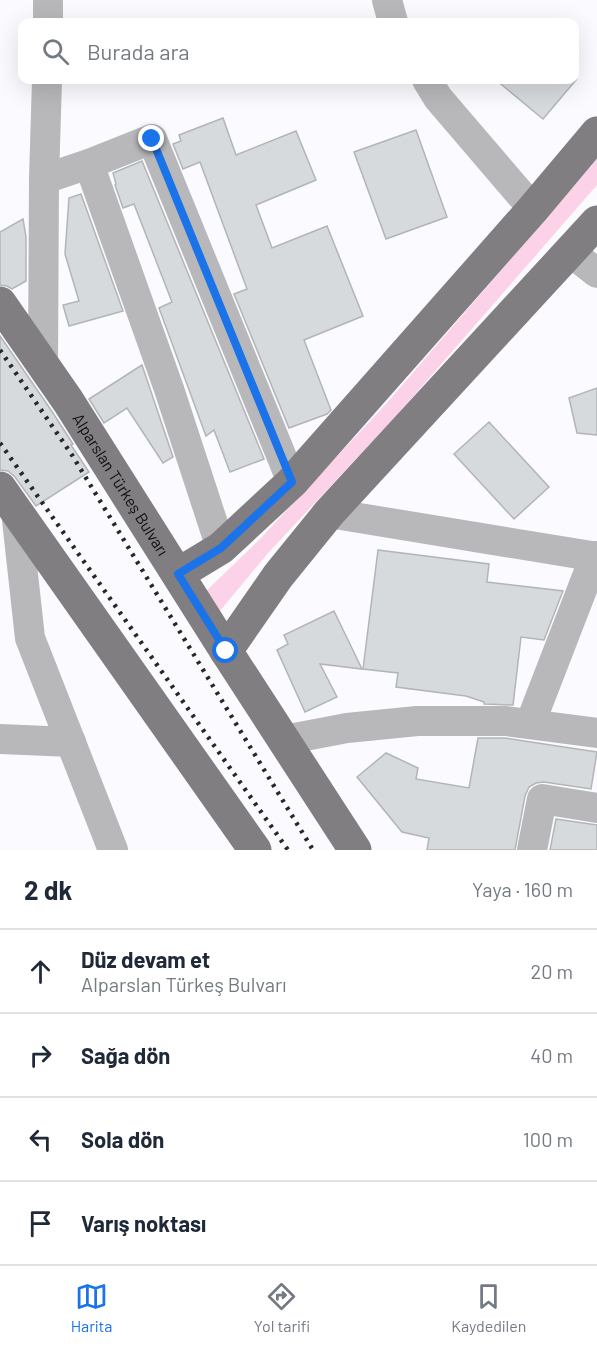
<!DOCTYPE html>
<html lang="tr">
<head>
<meta charset="utf-8">
<style>
  body { margin:0; font-family:Barlow,sans-serif; background:#f2f2f3; color:#1f2937 }
  .stop { position:absolute; width:18px; height:18px; margin:-14px; border:4px solid #1a73e8; border-radius:50%; background:#fff }
  .stop.end { background:#1a73e8; border-color:#fff; box-shadow:0 2px 6px #0008 }
  .list { margin:0; padding:0; list-style:none }
  h2 { display:flex; justify-content:space-between; align-items:center; height:78px; margin:0; padding:0 24px; font-size:26px }
  h2 small { font-size:20px; font-weight:400; color:#747a83 }
  .list li { display:grid; grid-template-columns:39px 1fr auto; gap:18px; align-items:center; box-sizing:border-box; height:84px; padding:0 24px; border-top:2px solid #e0e1e3 }
  .list b { display:block; font-size:22px; white-space:nowrap }
  .list p { margin:0; font-size:20px; white-space:nowrap; color:#747a83 }
  .list em { font-size:20px; font-style:normal; color:#747a83 }
  .icon { flex:none; width:33px; height:33px; fill:none; stroke:currentColor; stroke-width:2; stroke-linecap:round; stroke-linejoin:round }
  .map { position:relative; flex:none; width:597px; height:850px; overflow:hidden }
  .search { position:absolute; background:#fff; box-shadow:0 6px 24px #0002; left:18px; right:18px; top:18px; height:66px; display:flex; align-items:center; gap:15px; box-sizing:border-box; padding:0 21px; border-radius:12px; color:#747a83; font-size:22px }
  .sheet { height:414px; background:#fff }
  nav { display:flex; justify-content:space-around; align-items:center; box-sizing:border-box; height:84px; border-top:2px solid #e0e1e3; background:#fff; font-size:16px; color:#747a83 }
  nav a { display:grid; justify-items:center; gap:3px }
  nav .on { color:#1a73e8 }
  .map>svg:first-child { display:block }
  .green { fill:#fbd2e8 }
  .building { fill:#d7dadd; stroke:#b2b5b8; stroke-width:1.5 }
  .lines { fill:none; stroke-linecap:round; stroke-linejoin:round }
  .minor { stroke:#b8b7b9; stroke-width:30 }
  .major { stroke:#807e81; stroke-width:33 }
  .rail { stroke:#262728; stroke-width:4.5; stroke-dasharray:3 6; stroke-linecap:butt }
  .route { stroke:#1a73e8; stroke-width:8 }
  .labels { text-anchor:middle; stroke-width:6; stroke-linejoin:round; paint-order:stroke }
  .street-label { font-size:16px; fill:#0e0f10; stroke:#fafaff }
</style>
</head>
<body>
<div class="map">
<svg width="597" height="850" viewBox="0 0 597 850">
  <rect width="100%" height="100%" fill="#fafaff"/>
  <!-- green -->
  <path class="green" d="M 597,159 L 597,185 L 397,415 L 269,552 L 219,612 L 205,592 L 258,541 L 385,405 Z"/>
  <!-- building -->
  <g class="building">
    <path d="M 496,80 L 576,80 L 543,119 Z"/>
    <path d="M 223,118 L 236,155 L 296,131 L 316,180 L 256,205 L 272,248 L 327,226 L 363,316 L 304,340 L 331,410 L 327,414 L 289,428 L 234,294 L 247,289 L 200,162 L 183,169 L 173,144 L 181,141 L 179,135 Z"/>
    <path d="M 416,130 L 447,217 L 386,239 L 354,152 Z"/>
    <path d="M 142,161 L 264,459 L 230,472 L 214,430 L 206,436 L 159,308 L 172,302 L 134,204 L 123,208 L 115,185 L 116,184 L 113,173 Z"/>
    <path d="M 81,194 L 123,311 L 69,326 L 63,305 L 79,301 L 65,254 L 69,198 Z"/>
    <path d="M 23,219 L 26,237 L 26,281 L 12,289 L 7,286 L 0,285 L 0,232 Z"/>
    <path d="M 0,336 L 51,410 L 73,444 L 71,445 L 89,472 L 36,506 L 15,477 L 8,471 L 0,470 Z"/>
    <path d="M 142,365 L 173,457 L 163,463 L 127,408 L 104,423 L 89,399 Z"/>
    <path d="M 597,388 L 597,435 L 577,433 L 569,398 Z"/>
    <path d="M 489,422 L 549,487 L 514,519 L 454,454 Z"/>
    <path d="M 378,550 L 489,564 L 487,582 L 563,591 L 544,640 L 521,637 L 513,705 L 484,704 L 484,702 L 466,696 L 396,687 L 398,673 L 363,669 Z"/>
    <path d="M 334,611 L 362,669 L 320,664 L 337,697 L 305,712 L 277,650 L 288,644 L 284,635 Z"/>
    <path d="M 478,738 L 505,738 L 597,752 L 591,789 L 544,782 L 536,783 L 529,787 L 525,796 L 515,850 L 427,850 L 429,838 L 402,832 L 357,777 L 386,753 L 418,768 L 416,779 L 469,788 Z"/>
    <path d="M 556,819 L 597,825 L 597,850 L 550,850 Z"/>
  </g>
  <g class="lines">
    <!-- minor -->
    <g class="minor">
      <path d="M 387,0 L 393,22"/>
      <path d="M 48,22 L 48,0"/>
      <path d="M 427,80 L 438,98 L 533,209"/>
      <path d="M 89,164 L 169,389 L 221,548"/>
      <path d="M 44,179 L 89,164 L 152,139 L 292,482"/>
      <path d="M 570,252 L 597,273"/>
      <path d="M 43,366 L 44,179 L 47,80"/>
      <path d="M 16,511 L 30,638 L 113,850"/>
      <path d="M 329,513 L 597,557"/>
      <path d="M 530,724 L 595,556"/>
      <path d="M 0,739 L 71,742"/>
      <path d="M 284,740 L 347,728 L 417,721 L 506,721 L 597,733"/>
      <path d="M 532,850 L 542,799 L 597,808"/>
    </g>
    <!-- major -->
    <g class="major">
      <path id="s1" d="M 0,303 L 68,401 L 226,651 L 355,850"/>
      <path d="M 0,488 L 255,850"/>
      <path d="M 178,574 L 221,548 L 292,482 L 533,209 L 597,133"/>
      <path d="M 226,651 L 278,576 L 329,513 L 597,222"/>
    </g>
    <!-- rail -->
    <g class="rail">
      <path d="M 0,350 L 72,455 L 313,850"/>
      <path d="M 0,443 L 288,850"/>
    </g>
  </g>
  <g class="lines">
    <!-- route -->
    <path class="route" d="M 152,139 L 292,482 L 221,548 L 178,574 L 226,651"/>
  </g>
  <g class="labels">
    <!-- street labels -->
    <g class="street-label">
      <text dy="6" stroke="none"><textPath href="#s1" startOffset="218">Alparslan Türkeş Bulvarı</textPath></text>
    </g>
  </g>
</svg>
<div class="stop" style="left:226px;top:651px"></div>
<div class="stop end" style="left:152px;top:139px"></div>
<div class="search"><svg class="icon" aria-label="search" viewBox="0 0 24 24"><circle cx="10" cy="10" r="6"/><path d="M15 15l6 6"/></svg>Burada ara</div>
</div>
<section class="sheet">
<h2>2 dk<small>Yaya · 160 m</small></h2>
<ul class="list">
<li><svg class="icon" aria-label="ahead" viewBox="0 0 24 24"><path d="M12 20V5M6 11l6-6 6 6"/></svg><div><b>Düz devam et</b><p>Alparslan Türkeş Bulvarı</p></div><em>20 m</em></li>
<li><svg class="icon" aria-label="right" viewBox="0 0 24 24"><path d="M7 20v-9h11M14 6l5 5-5 5"/></svg><div><b>Sağa dön</b></div><em>40 m</em></li>
<li><svg class="icon" aria-label="left" viewBox="0 0 24 24"><path d="M17 20v-9H6M10 6l-5 5 5 5"/></svg><div><b>Sola dön</b></div><em>100 m</em></li>
<li><svg class="icon" aria-label="arrive" viewBox="0 0 24 24"><path d="M6 21V4h12l-3 4 3 4H6"/></svg><div><b>Varış noktası</b></div></li>
</ul>
</section>
<nav>
<a class="on"><svg class="icon" aria-label="map" viewBox="0 0 24 24"><path d="M3 6l6-2 6 2 6-2v14l-6 2-6-2-6 2zM9 4v14M15 6v14"/></svg>Harita</a>
<a><svg class="icon" aria-label="directions" viewBox="0 0 24 24"><path d="M12 3l9 9-9 9-9-9zM9 14v-3h6M13 9l2 2-2 2"/></svg>Yol tarifi</a>
<a><svg class="icon" aria-label="saved" viewBox="0 0 24 24"><path d="M7 4h10v16l-5-4-5 4z"/></svg>Kaydedilen</a>
</nav>
</body>
</html>
